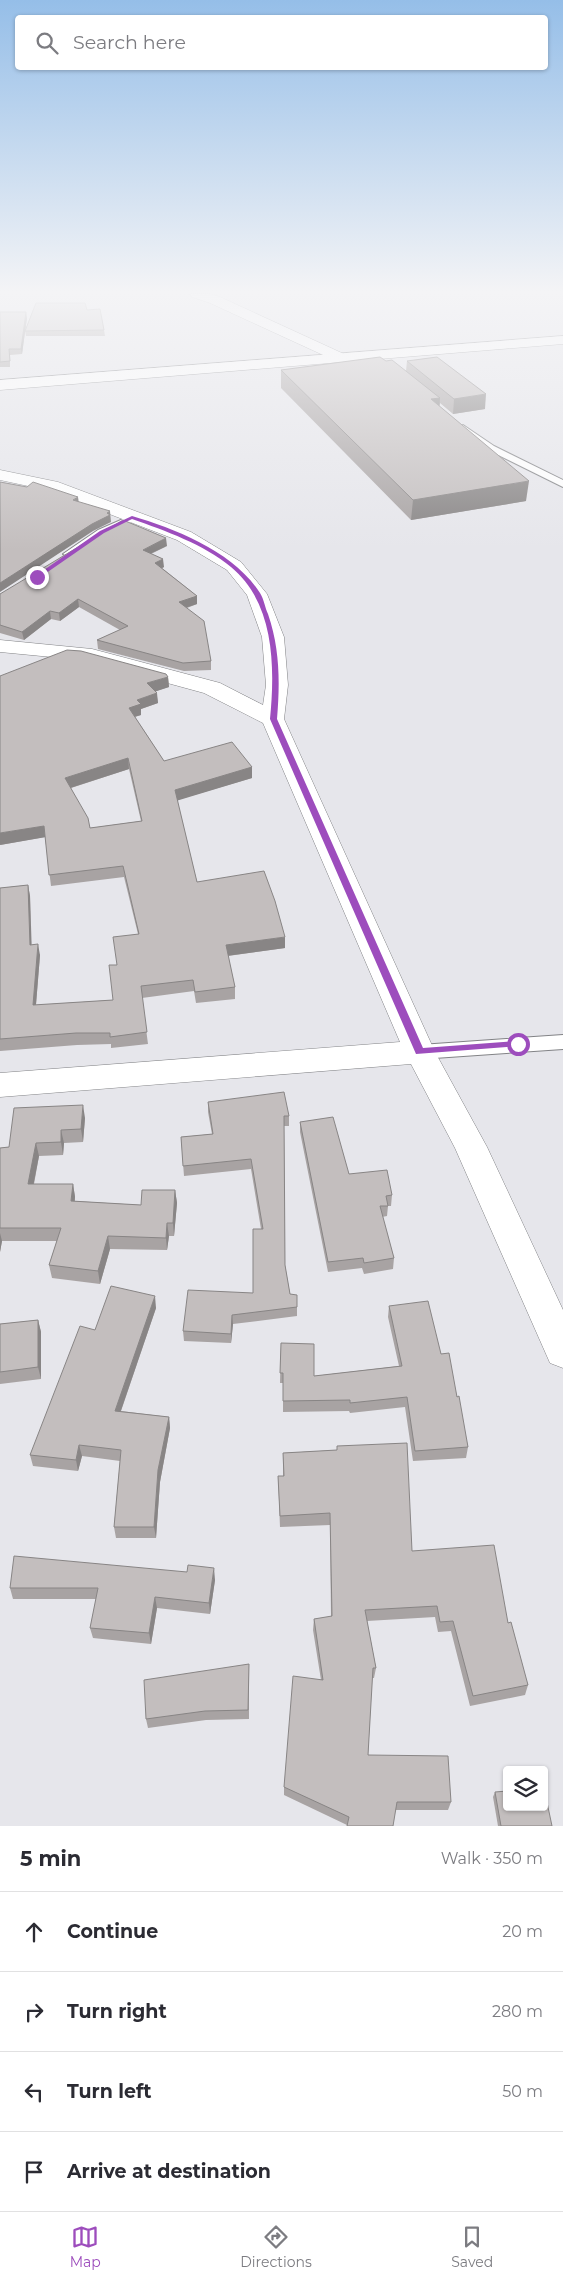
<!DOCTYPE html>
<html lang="en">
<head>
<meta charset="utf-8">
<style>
  body { margin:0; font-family:Montserrat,sans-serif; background:#f2f2f3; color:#2b2b33 }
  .controls { position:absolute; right:15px; bottom:15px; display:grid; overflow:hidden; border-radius:5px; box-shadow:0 1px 4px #0004 }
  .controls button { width:45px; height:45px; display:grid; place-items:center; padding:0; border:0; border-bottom:1px solid #e1e1e2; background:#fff; color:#2b2b33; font:25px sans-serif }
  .stop { position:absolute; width:15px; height:15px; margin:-11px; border:4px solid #9d4dbd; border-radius:50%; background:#fff }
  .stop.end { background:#9d4dbd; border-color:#fff; box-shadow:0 1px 5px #0008 }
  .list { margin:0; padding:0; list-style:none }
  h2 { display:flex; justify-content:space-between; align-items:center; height:65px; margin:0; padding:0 20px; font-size:21px }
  h2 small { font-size:16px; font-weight:400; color:#7c7c81 }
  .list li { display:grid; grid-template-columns:32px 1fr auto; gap:15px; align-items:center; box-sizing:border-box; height:80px; padding:0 20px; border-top:1px solid #e1e1e2 }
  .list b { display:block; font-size:19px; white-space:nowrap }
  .list em { font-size:16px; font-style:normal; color:#7c7c81 }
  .icon { flex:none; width:28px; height:28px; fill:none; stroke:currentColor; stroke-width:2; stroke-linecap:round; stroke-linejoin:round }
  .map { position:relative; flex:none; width:563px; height:1826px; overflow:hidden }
  .search { position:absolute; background:#fff; box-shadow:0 1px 4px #0004; left:15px; right:15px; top:15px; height:55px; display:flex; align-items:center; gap:12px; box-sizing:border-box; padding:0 18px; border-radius:5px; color:#7c7c81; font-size:19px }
  .sheet { height:385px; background:#fff }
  nav { display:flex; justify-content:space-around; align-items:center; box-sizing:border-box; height:70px; border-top:1px solid #e1e1e2; background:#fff; font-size:14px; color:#7c7c81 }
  nav a { display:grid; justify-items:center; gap:2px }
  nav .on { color:#9d4dbd }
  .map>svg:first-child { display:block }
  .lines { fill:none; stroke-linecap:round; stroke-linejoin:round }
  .service-casing { stroke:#828386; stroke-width:2 }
  .minor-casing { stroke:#828386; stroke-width:1 }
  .primary-casing { stroke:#828386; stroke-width:1 }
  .service { fill:#fff; fill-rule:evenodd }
  .minor { fill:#fff; fill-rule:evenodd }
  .primary { fill:#fff; fill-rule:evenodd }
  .wall { fill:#a8a3a3; fill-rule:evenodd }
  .shaded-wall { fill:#888585 }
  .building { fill:#c3bebe; stroke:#888585; fill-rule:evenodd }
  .route { fill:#9d4dbd }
</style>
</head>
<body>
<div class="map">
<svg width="563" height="1826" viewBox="0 0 563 1826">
  <rect width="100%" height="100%" fill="#e6e6eb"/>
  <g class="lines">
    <defs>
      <g id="service">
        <path d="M 463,425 L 494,446 L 563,480 L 563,487 L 488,450 L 460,430 L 458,428 Z"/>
        <path d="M 130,516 L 135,519 L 134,521 L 106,534 L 73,556 L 69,557 L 63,554 L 98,530 Z"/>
        <path d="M 563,1035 L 563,1049 L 420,1059 L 414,1057 L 411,1052 L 414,1047 L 420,1045 Z"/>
      </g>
      <g id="minor">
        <path d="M 190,294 L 210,294 L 220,297 L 344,354 L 346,357 L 344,360 L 334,360 L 210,303 L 192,297 Z"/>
        <path d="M 0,470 L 58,482 L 191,532 L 241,562 L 267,594 L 284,637 L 288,685 L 284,719 L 435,1052 L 487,1147 L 563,1310 L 563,1368 L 550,1363 L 455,1148 L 411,1064 L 0,1097 L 0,1073 L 400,1042 L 263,723 L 204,693 L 83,660 L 0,652 L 0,640 L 92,649 L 220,683 L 263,705 L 266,685 L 262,637 L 247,595 L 227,570 L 177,540 L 47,490 L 0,480 Z"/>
      </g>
      <path id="primary" d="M 563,336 L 563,344 L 0,390 L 0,380 Z"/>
    </defs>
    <!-- service casing -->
    <use href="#service" class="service-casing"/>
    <!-- minor casing -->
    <use href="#minor" class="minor-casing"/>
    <!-- primary casing -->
    <use href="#primary" class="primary-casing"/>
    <!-- service -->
    <use href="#service" class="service"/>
    <!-- minor -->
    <use href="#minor" class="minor"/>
    <!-- primary -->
    <use href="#primary" class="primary"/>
  </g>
  <!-- wall -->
  <g class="wall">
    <path d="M 87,310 L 104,330 L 105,336 L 26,336 L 25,331 L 22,354 L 10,355 L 10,367 L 0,367 L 0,312 L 27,318 L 25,331 Z"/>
    <path d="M 386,361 L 406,371 L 407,361 L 485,409 L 453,414 L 440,403 L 439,406 L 526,501 L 411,520 L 281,388 L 281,370 Z"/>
    <path d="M 167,546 L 151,554 L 164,567 L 162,568 L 197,596 L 197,604 L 187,608 L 211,661 L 211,670 L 184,671 L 98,649 L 97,640 L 120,630 L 79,607 L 60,621 L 51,619 L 24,640 L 0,633 L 0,594 Z"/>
    <path d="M 168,677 L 169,687 L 156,691 L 158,703 L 141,709 L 141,715 L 135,717 L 164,761 L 252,767 L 252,778 L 177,800 L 197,882 L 285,948 L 228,956 L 235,987 L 235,999 L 196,1003 L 194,991 L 142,998 L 148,1044 L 111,1048 L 111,1044 L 77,1045 L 0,1051 L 0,888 L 28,885 L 30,896 L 31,945 L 40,955 L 36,1005 L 113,1000 L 117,965 L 138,934 L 124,877 L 51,886 L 45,837 L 0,845 ZM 129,769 L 141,821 L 90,828 L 71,788 Z"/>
    <path d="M 208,1102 L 289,1116 L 289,1126 L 284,1126 L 285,1265 L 290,1294 L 297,1307 L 297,1316 L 233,1324 L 231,1343 L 184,1341 L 183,1331 L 253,1293 L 261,1229 L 251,1169 L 184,1176 L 181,1137 L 212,1134 L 208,1112 Z"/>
    <path d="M 85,1118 L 83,1142 L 64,1143 L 63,1155 L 39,1156 L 34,1184 L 73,1184 L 75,1197 L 75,1201 L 141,1205 L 175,1190 L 177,1203 L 174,1236 L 169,1236 L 167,1250 L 110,1249 L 100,1284 L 52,1278 L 49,1265 L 57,1241 L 2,1241 L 0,1252 L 0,1148 L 9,1147 Z"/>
    <path d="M 300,1122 L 349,1174 L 392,1195 L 391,1206 L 388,1206 L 387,1216 L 382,1217 L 394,1258 L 393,1269 L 364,1274 L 362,1268 L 328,1272 L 300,1132 Z"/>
    <path d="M 389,1306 L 441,1354 L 457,1397 L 468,1447 L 466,1458 L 413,1461 L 405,1407 L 350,1413 L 349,1411 L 283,1412 L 283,1383 L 280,1383 L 281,1343 L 314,1376 L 399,1366 L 388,1317 Z"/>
    <path d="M 156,1308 L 121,1411 L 169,1417 L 170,1428 L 160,1482 L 156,1538 L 116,1538 L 114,1527 L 120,1461 L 82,1456 L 78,1471 L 33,1466 L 30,1455 L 95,1330 Z"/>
    <path d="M 38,1320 L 41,1332 L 41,1379 L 0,1384 L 0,1324 Z"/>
    <path d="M 337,1446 L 412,1551 L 508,1623 L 528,1685 L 525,1695 L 470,1706 L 451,1631 L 438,1632 L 435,1617 L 367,1621 L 376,1668 L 374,1678 L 372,1678 L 368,1755 L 451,1802 L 448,1810 L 396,1810 L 347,1825 L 284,1795 L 284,1787 L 321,1680 L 313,1630 L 314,1619 L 331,1617 L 330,1525 L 280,1527 L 278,1476 L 283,1476 L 283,1453 L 337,1450 Z"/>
    <path d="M 215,1580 L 210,1614 L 157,1608 L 151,1644 L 93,1638 L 90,1628 L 96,1599 L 13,1599 L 10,1588 Z"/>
    <path d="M 249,1664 L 249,1719 L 206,1720 L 148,1728 L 146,1719 Z"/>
    <path d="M 495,1792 L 552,1826 L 498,1826 L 493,1797 Z"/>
  </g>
  <!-- shaded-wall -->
  <g class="shaded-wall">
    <path d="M 26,312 L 27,318 L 22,354 L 21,349 Z"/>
    <path d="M 486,394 L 485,409 L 453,414 L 454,399 Z"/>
    <path d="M 440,398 L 439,416 L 431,399 Z"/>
    <path d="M 529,481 L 526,501 L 411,520 L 413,500 Z"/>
    <path d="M 78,497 L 79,504 L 73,500 Z"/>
    <path d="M 110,511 L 111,522 L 93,531 L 0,592 L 0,583 Z"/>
    <path d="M 166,538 L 167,546 L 143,557 L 143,550 Z"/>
    <path d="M 163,559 L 164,567 L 156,571 L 155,563 Z"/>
    <path d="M 197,596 L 197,604 L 179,610 L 179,602 Z"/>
    <path d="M 78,599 L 79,607 L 60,621 L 59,613 Z"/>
    <path d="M 50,611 L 51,619 L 24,640 L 22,632 Z"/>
    <path d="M 168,677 L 169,687 L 148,694 L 147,683 Z"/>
    <path d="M 157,693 L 158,703 L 141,709 L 141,715 L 130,718 L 129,708 L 137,700 Z"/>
    <path d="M 128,758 L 129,769 L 67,789 L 65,778 Z"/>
    <path d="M 252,767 L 252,778 L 176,801 L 175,790 Z"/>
    <path d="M 44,826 L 46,837 L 0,845 L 0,833 Z"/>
    <path d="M 28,885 L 30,896 L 32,956 L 30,945 Z"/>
    <path d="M 285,937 L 285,948 L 226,956 L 226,945 Z"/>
    <path d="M 38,944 L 40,955 L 35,1016 L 33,1005 Z"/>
    <path d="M 83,1105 L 85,1118 L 83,1142 L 81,1129 Z"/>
    <path d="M 61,1130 L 64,1143 L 63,1155 L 61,1142 Z"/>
    <path d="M 36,1143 L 39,1156 L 31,1197 L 28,1184 Z"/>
    <path d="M 73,1184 L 75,1197 L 73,1214 L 71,1201 Z"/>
    <path d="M 175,1190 L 177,1203 L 174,1236 L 173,1223 Z"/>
    <path d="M 167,1223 L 169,1236 L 167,1250 L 166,1238 Z"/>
    <path d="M 0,1233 L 2,1241 L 0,1252 Z"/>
    <path d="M 108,1236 L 110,1249 L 100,1284 L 98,1271 Z"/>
    <path d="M 155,1296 L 156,1308 L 117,1422 L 115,1411 Z"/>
    <path d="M 232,1315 L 233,1324 L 231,1343 L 231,1334 Z"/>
    <path d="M 38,1320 L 41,1332 L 41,1379 L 38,1367 Z"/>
    <path d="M 169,1417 L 170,1428 L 160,1482 L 156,1538 L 154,1527 L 158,1470 Z"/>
    <path d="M 79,1445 L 82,1456 L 78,1471 L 76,1460 Z"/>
    <path d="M 214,1568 L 215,1580 L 210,1614 L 209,1603 Z"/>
    <path d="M 155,1597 L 157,1608 L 151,1644 L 149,1633 Z"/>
  </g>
  <!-- building -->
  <g class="building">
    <path d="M 36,303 L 85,303 L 87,310 L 100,309 L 104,330 L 25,331 Z"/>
    <path d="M 0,312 L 26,312 L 21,349 L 9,349 L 10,361 L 0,362 Z"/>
    <path d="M 380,357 L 386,361 L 392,360 L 440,398 L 431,399 L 529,481 L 413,500 L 281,370 Z"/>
    <path d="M 437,357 L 486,394 L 454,399 L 407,361 Z"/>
    <path d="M 0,482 L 27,487 L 33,482 L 78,497 L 73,500 L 110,511 L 107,513 L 110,515 L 92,524 L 0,583 Z"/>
    <path d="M 123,520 L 166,538 L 143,550 L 163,559 L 155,563 L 197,596 L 179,602 L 204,621 L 211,661 L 183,663 L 97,640 L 128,626 L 78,599 L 59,613 L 50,611 L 22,632 L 0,625 L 0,594 Z"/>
    <path d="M 67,650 L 81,651 L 166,674 L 168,677 L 147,683 L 157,693 L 137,700 L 141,704 L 129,708 L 164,761 L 232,742 L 252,767 L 175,790 L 197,882 L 264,871 L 275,901 L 285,937 L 226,945 L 235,987 L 195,992 L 193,980 L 141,986 L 147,1032 L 110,1037 L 110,1033 L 76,1033 L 0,1039 L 0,888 L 28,885 L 30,945 L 38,944 L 33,1005 L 113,1000 L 109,965 L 117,965 L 113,937 L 139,934 L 123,866 L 49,875 L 44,826 L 0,833 L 0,676 ZM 128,758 L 142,821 L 90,828 L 88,818 L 65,778 Z"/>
    <path d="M 284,1092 L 289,1116 L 284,1116 L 285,1265 L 290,1294 L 297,1295 L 297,1307 L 232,1315 L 231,1334 L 183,1331 L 188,1290 L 253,1293 L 253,1229 L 263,1229 L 251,1159 L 183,1166 L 181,1137 L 213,1134 L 208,1102 Z"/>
    <path d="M 83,1105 L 81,1129 L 61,1130 L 61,1142 L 36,1143 L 28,1184 L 73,1184 L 71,1201 L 141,1205 L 142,1190 L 175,1190 L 173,1223 L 167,1223 L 166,1238 L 108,1236 L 98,1271 L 49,1265 L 61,1228 L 0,1228 L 0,1148 L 9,1147 L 14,1108 Z"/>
    <path d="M 333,1117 L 349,1174 L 387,1170 L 392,1195 L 386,1196 L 388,1206 L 380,1206 L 394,1258 L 364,1263 L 363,1258 L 328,1262 L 300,1122 Z"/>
    <path d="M 111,1286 L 155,1296 L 115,1411 L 169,1417 L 158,1470 L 154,1527 L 114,1527 L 121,1450 L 79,1445 L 76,1460 L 30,1455 L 80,1326 L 95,1330 Z"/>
    <path d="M 428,1301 L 441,1354 L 449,1353 L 457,1397 L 459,1396 L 468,1447 L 415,1451 L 407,1397 L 350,1403 L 350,1400 L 283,1401 L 283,1373 L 280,1373 L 281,1343 L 314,1344 L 314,1376 L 402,1366 L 389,1306 Z"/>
    <path d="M 38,1320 L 38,1367 L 0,1372 L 0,1324 Z"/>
    <path d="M 407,1443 L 412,1551 L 494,1545 L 508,1623 L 511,1622 L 528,1685 L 473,1696 L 453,1621 L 440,1622 L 437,1606 L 365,1610 L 376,1668 L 373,1668 L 368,1755 L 448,1756 L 451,1802 L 397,1802 L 393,1826 L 347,1826 L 349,1817 L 284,1787 L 293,1676 L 323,1680 L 314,1619 L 332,1616 L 330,1513 L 280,1516 L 278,1476 L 284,1476 L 283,1453 L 337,1450 L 337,1446 Z"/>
    <path d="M 14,1556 L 187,1572 L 188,1565 L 214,1568 L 209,1603 L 155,1597 L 149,1633 L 90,1628 L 98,1588 L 10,1588 Z"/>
    <path d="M 249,1664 L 248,1710 L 205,1711 L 146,1719 L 144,1680 Z"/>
    <path d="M 544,1788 L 552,1826 L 501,1826 L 495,1792 L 507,1791 L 507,1807 L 544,1807 Z"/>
  </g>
  <!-- sky -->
  <linearGradient id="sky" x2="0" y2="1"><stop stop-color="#95bee8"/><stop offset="0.53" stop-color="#f4f4f6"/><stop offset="1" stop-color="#f4f4f6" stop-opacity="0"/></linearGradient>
  <rect width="563" height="550" fill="url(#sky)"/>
  <!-- route -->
  <path class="route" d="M 132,516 C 176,529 234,552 260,593 C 264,599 265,608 268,614 C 280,649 280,683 277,719 L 423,1048 L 518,1041 L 521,1042 L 521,1046 L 416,1054 L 270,719 C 275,668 275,603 231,567 C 203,544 166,531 132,519 L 104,533 L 39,578 L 34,577 L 100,531 Z"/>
</svg>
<div class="controls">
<button><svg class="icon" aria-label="layers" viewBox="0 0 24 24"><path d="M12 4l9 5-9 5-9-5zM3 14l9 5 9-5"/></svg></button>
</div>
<div class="stop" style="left:518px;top:1044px"></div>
<div class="stop end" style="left:37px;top:577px"></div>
<div class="search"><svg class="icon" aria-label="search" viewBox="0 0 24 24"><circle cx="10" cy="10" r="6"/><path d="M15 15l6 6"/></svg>Search here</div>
</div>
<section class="sheet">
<h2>5 min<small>Walk · 350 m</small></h2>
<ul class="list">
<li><svg class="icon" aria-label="ahead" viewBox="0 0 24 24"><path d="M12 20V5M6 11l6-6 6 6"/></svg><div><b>Continue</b></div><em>20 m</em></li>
<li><svg class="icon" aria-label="right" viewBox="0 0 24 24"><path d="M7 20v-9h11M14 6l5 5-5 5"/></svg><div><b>Turn right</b></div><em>280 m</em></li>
<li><svg class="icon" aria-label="left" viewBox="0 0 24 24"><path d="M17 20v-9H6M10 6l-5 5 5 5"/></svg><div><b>Turn left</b></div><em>50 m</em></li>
<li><svg class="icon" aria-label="arrive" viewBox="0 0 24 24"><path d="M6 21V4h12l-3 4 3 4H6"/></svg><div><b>Arrive at destination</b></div></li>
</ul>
</section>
<nav>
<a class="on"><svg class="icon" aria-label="map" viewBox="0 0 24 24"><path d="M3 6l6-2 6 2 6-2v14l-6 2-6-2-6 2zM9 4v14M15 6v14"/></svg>Map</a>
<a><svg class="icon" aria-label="directions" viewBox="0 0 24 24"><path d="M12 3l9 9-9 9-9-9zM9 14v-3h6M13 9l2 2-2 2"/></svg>Directions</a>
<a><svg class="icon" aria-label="saved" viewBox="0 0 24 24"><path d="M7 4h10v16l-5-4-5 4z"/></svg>Saved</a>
</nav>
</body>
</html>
